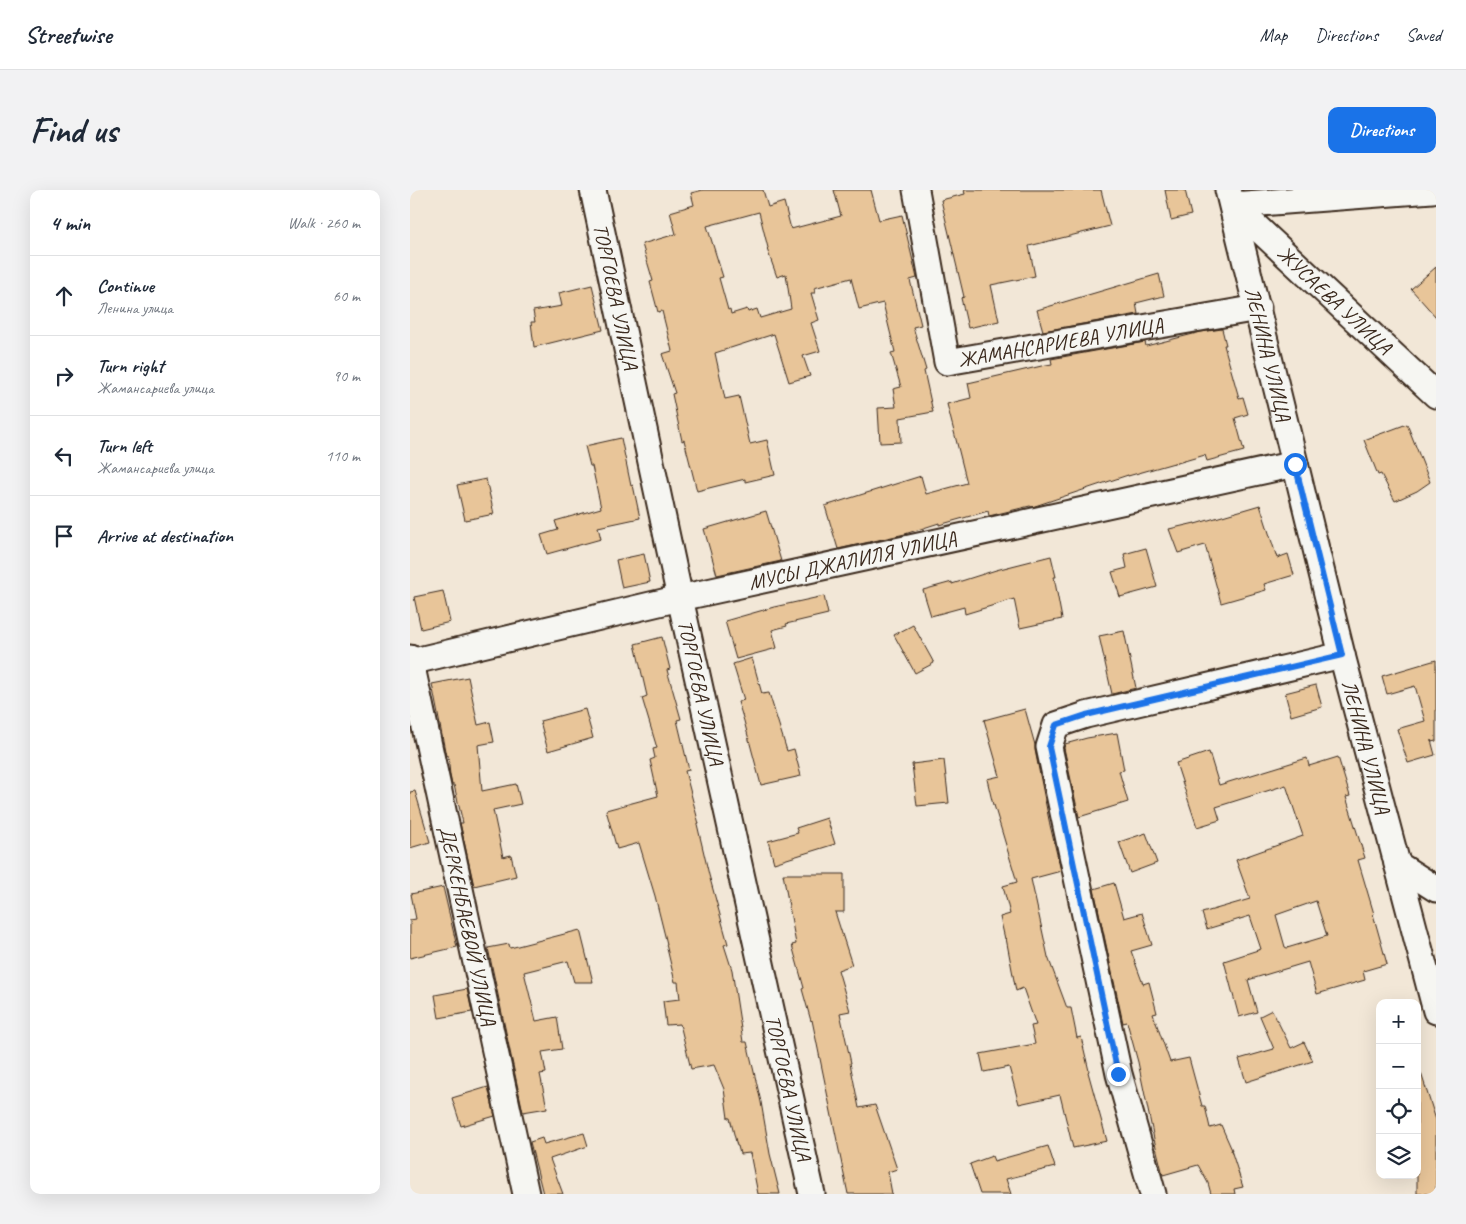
<!DOCTYPE html>
<html lang="en">
<head>
<meta charset="utf-8">
<style>
  body { margin:0; font-family:Caveat,sans-serif; background:#f2f2f3; color:#1f2937 }
  .controls { position:absolute; right:15px; bottom:15px; display:grid; overflow:hidden; border-radius:10px; box-shadow:0 5px 20px #0002 }
  .controls button { width:45px; height:45px; display:grid; place-items:center; padding:0; border:0; border-bottom:1px solid #e0e1e3; background:#fff; color:#1f2937; font:25px sans-serif }
  .stop { position:absolute; width:15px; height:15px; margin:-11px; border:4px solid #1a73e8; border-radius:50%; background:#fff }
  .stop.end { background:#1a73e8; border-color:#fff; box-shadow:0 1px 5px #0008 }
  .list { margin:0; padding:0; list-style:none }
  h2 { display:flex; justify-content:space-between; align-items:center; height:65px; margin:0; padding:0 20px; font-size:21px }
  h2 small { font-size:16px; font-weight:400; color:#747a83 }
  .list li { display:grid; grid-template-columns:32px 1fr auto; gap:15px; align-items:center; box-sizing:border-box; height:80px; padding:0 20px; border-top:1px solid #e0e1e3 }
  .list b { display:block; font-size:19px; white-space:nowrap }
  .list p { margin:0; font-size:16px; white-space:nowrap; color:#747a83 }
  .list em { font-size:16px; font-style:normal; color:#747a83 }
  .icon { flex:none; width:28px; height:28px; fill:none; stroke:currentColor; stroke-width:2; stroke-linecap:round; stroke-linejoin:round }
  .map { position:relative; flex:none; width:1026px; height:1004px; overflow:hidden; border-radius:10px }
  header { display:flex; align-items:center; gap:30px; box-sizing:border-box; height:70px; padding:0 25px; background:#fff; border-bottom:1px solid #e0e1e3 }
  header strong { font-size:24px }
  nav { display:flex; gap:28px; margin-inline-start:auto; font-size:18px }
  .intro { display:flex; align-items:center; justify-content:space-between; box-sizing:border-box; height:120px; padding:0 30px }
  h1 { margin:0; font-size:35px }
  .button { padding:12px 22px; border-radius:10px; background:#1a73e8; color:#fff; font-size:18px; font-weight:700 }
  main { display:flex; gap:30px; padding:0 30px }
  aside { flex:1; background:#fff; border-radius:10px; box-shadow:0 5px 20px #0002 }
  .map>svg:first-child { display:block }
  .building { fill:#e8c599; stroke:#3b2a1e; fill-rule:evenodd }
  .lines { fill:none; stroke-linecap:round; stroke-linejoin:round }
  .minor-casing { stroke:#3b2a1e; stroke-width:29 }
  .minor { stroke:#f6f6f2; stroke-width:25 }
  .route { stroke:#1a73e8; stroke-width:6 }
  .labels { text-anchor:middle; stroke-width:4.5; stroke-linejoin:round; paint-order:stroke }
  .street-label { font-size:21px; fill:#3b2a1e; stroke:#f6f6f2 }
</style>
</head>
<body>
<header>
<strong>Streetwise</strong>
<nav><a>Map</a><a>Directions</a><a>Saved</a></nav>
</header>
<div class="intro"><h1>Find us</h1><a class="button">Directions</a></div>
<main>
<aside>
<h2>4 min<small>Walk · 260 m</small></h2>
<ul class="list">
<li><svg class="icon" aria-label="ahead" viewBox="0 0 24 24"><path d="M12 20V5M6 11l6-6 6 6"/></svg><div><b>Continue</b><p>Ленина улица</p></div><em>60 m</em></li>
<li><svg class="icon" aria-label="right" viewBox="0 0 24 24"><path d="M7 20v-9h11M14 6l5 5-5 5"/></svg><div><b>Turn right</b><p>Жамансариева улица</p></div><em>90 m</em></li>
<li><svg class="icon" aria-label="left" viewBox="0 0 24 24"><path d="M17 20v-9H6M10 6l-5 5 5 5"/></svg><div><b>Turn left</b><p>Жамансариева улица</p></div><em>110 m</em></li>
<li><svg class="icon" aria-label="arrive" viewBox="0 0 24 24"><path d="M6 21V4h12l-3 4 3 4H6"/></svg><div><b>Arrive at destination</b></div></li>
</ul>
</aside>
<div class="map">
<svg width="1026" height="1004" viewBox="0 0 1026 1004">
  <rect width="100%" height="100%" fill="#f2e7d7"/>
  <filter id="ink" filterUnits="userSpaceOnUse"><feTurbulence type="fractalNoise" baseFrequency=".02" numOctaves="2"/><feDisplacementMap in="SourceGraphic" scale="10" xChannelSelector="R" yChannelSelector="G"/><feConvolveMatrix kernelMatrix="1 2 1 2 8 2 1 2 1" color-interpolation-filters="sRGB"/></filter>
  <g filter="url(#ink)">
    <!-- building -->
    <g class="building">
      <path d="M 293,0 L 353,0 L 358,17 L 374,12 L 381,39 L 431,26 L 424,0 L 461,0 L 469,30 L 492,25 L 507,88 L 500,90 L 511,135 L 503,137 L 516,180 L 514,181 L 523,222 L 490,228 L 491,252 L 470,253 L 468,218 L 486,217 L 483,199 L 491,197 L 481,163 L 485,162 L 473,113 L 449,119 L 441,88 L 404,98 L 405,103 L 401,103 L 409,130 L 401,133 L 410,161 L 393,166 L 400,186 L 379,192 L 364,144 L 305,163 L 315,209 L 329,206 L 340,254 L 357,250 L 365,285 L 335,292 L 335,289 L 287,301 L 274,250 L 272,251 L 262,204 L 265,203 L 252,164 L 262,161 L 252,121 L 248,122 L 240,92 L 243,91 L 232,54 L 266,44 L 260,22 L 284,15 L 281,3 ZM 349,22 L 358,58 L 357,59 L 367,87 L 376,84 L 381,119 L 350,128 L 347,119 L 338,122 L 337,119 L 321,124 L 320,119 L 318,120 L 309,88 L 313,87 L 297,36 Z"/>
      <path d="M 554,0 L 691,0 L 700,36 L 619,56 L 625,86 L 581,95 L 589,131 L 558,138 L 551,108 L 554,107 L 531,10 L 555,4 Z"/>
      <path d="M 755,0 L 775,0 L 781,25 L 761,30 Z"/>
      <path d="M 1026,77 L 1026,127 L 1001,99 Z"/>
      <path d="M 749,84 L 754,106 L 726,113 L 728,124 L 633,141 L 627,120 Z"/>
      <path d="M 182,95 L 193,140 L 124,157 L 121,132 L 125,132 L 123,121 L 152,116 L 149,103 Z"/>
      <path d="M 812,139 L 816,155 L 814,155 L 829,208 L 833,207 L 838,224 L 825,228 L 834,261 L 797,271 L 795,265 L 764,274 L 764,273 L 718,286 L 718,285 L 622,317 L 620,316 L 579,326 L 578,321 L 529,335 L 529,333 L 495,344 L 428,359 L 415,316 L 511,286 L 516,304 L 557,293 L 537,214 L 561,208 L 558,193 L 636,175 L 642,174 L 641,169 L 735,152 L 736,156 L 791,142 Z"/>
      <path d="M 997,234 L 1020,292 L 1007,301 L 985,311 L 971,284 L 968,285 L 954,250 Z"/>
      <path d="M 211,248 L 221,296 L 223,295 L 230,328 L 188,337 L 191,349 L 137,364 L 131,345 L 148,340 L 145,331 L 191,318 L 182,276 L 180,276 L 175,256 Z"/>
      <path d="M 76,289 L 84,324 L 55,330 L 47,295 Z"/>
      <path d="M 850,315 L 867,368 L 878,364 L 884,385 L 854,394 L 856,400 L 811,413 L 795,355 L 768,363 L 759,339 L 785,333 L 785,334 Z"/>
      <path d="M 356,321 L 371,371 L 307,385 L 294,339 Z"/>
      <path d="M 736,358 L 747,397 L 710,407 L 702,382 L 717,378 L 714,364 Z"/>
      <path d="M 234,364 L 240,392 L 212,398 L 206,370 Z"/>
      <path d="M 641,366 L 646,387 L 644,387 L 652,429 L 610,438 L 604,409 L 555,424 L 554,417 L 521,426 L 513,400 L 542,392 L 542,394 L 586,380 Z"/>
      <path d="M 33,401 L 40,432 L 11,439 L 4,407 Z"/>
      <path d="M 414,406 L 418,424 L 376,434 L 377,436 L 362,440 L 367,458 L 326,469 L 315,431 L 364,417 Z"/>
      <path d="M 503,435 L 524,473 L 505,483 L 484,445 Z"/>
      <path d="M 714,441 L 726,498 L 702,504 L 689,446 Z"/>
      <path d="M 252,447 L 260,479 L 257,480 L 271,529 L 267,530 L 279,580 L 275,581 L 289,634 L 287,634 L 299,685 L 318,754 L 314,755 L 322,780 L 333,852 L 337,852 L 351,912 L 360,964 L 370,1004 L 348,1004 L 340,963 L 330,964 L 328,956 L 327,956 L 320,928 L 318,928 L 314,899 L 304,875 L 281,879 L 270,834 L 256,835 L 253,811 L 270,809 L 268,792 L 265,792 L 256,754 L 257,754 L 245,706 L 229,653 L 207,659 L 196,620 L 248,606 L 240,570 L 245,568 L 243,559 L 247,558 L 232,508 L 237,506 L 225,454 Z"/>
      <path d="M 342,468 L 352,504 L 359,503 L 377,561 L 384,559 L 391,586 L 351,595 L 334,531 L 328,512 L 334,510 L 323,474 Z"/>
      <path d="M 1026,470 L 1026,551 L 1021,552 L 1021,550 L 1025,565 L 998,573 L 987,539 L 1015,531 L 1005,496 L 977,504 L 972,486 Z"/>
      <path d="M 58,487 L 68,535 L 80,532 L 84,552 L 68,555 L 72,601 L 106,594 L 111,614 L 83,620 L 93,667 L 101,665 L 106,686 L 64,696 L 50,633 L 53,633 L 44,595 L 42,595 L 40,585 L 38,565 L 36,566 L 22,494 Z"/>
      <path d="M 906,495 L 912,517 L 881,526 L 875,503 Z"/>
      <path d="M 175,519 L 183,548 L 138,561 L 130,531 Z"/>
      <path d="M 615,519 L 625,555 L 625,560 L 640,635 L 651,681 L 621,689 L 638,767 L 657,818 L 661,818 L 667,848 L 671,847 L 679,881 L 678,882 L 697,951 L 663,958 L 650,905 L 609,914 L 599,877 L 574,882 L 570,864 L 625,854 L 621,836 L 626,835 L 613,798 L 606,801 L 596,748 L 595,749 L 590,727 L 600,724 L 593,696 L 607,692 L 584,615 L 583,615 L 577,589 L 590,586 L 574,530 Z"/>
      <path d="M 707,543 L 714,580 L 709,581 L 718,612 L 669,627 L 654,558 L 655,554 L 677,548 Z"/>
      <path d="M 799,562 L 809,595 L 897,568 L 899,576 L 928,567 L 940,606 L 936,607 L 955,668 L 948,670 L 964,724 L 963,724 L 977,774 L 953,781 L 955,790 L 907,804 L 898,772 L 838,790 L 847,822 L 829,827 L 814,771 L 851,759 L 840,726 L 797,739 L 792,723 L 840,709 L 826,670 L 893,646 L 876,595 L 806,617 L 810,630 L 787,637 L 766,573 ZM 906,711 L 917,746 L 877,758 L 875,757 L 866,725 Z"/>
      <path d="M 534,570 L 539,613 L 507,616 L 502,574 Z"/>
      <path d="M 5,601 L 20,652 L 0,658 L 0,602 Z"/>
      <path d="M 417,628 L 425,654 L 364,673 L 358,651 L 388,643 L 386,638 Z"/>
      <path d="M 736,643 L 747,673 L 720,683 L 709,652 Z"/>
      <path d="M 373,684 L 434,684 L 434,722 L 425,722 L 442,775 L 428,780 L 440,821 L 430,823 L 441,873 L 440,873 L 449,918 L 465,915 L 487,979 L 478,982 L 482,1004 L 438,1004 L 402,830 L 401,831 L 392,799 L 394,798 L 382,755 L 386,754 Z"/>
      <path d="M 704,693 L 714,728 L 732,723 L 742,755 L 721,761 L 733,794 L 739,792 L 747,823 L 743,824 L 760,872 L 779,868 L 792,916 L 795,916 L 800,938 L 811,935 L 822,960 L 821,960 L 833,997 L 824,999 L 825,1004 L 801,1004 L 798,993 L 788,975 L 753,985 L 744,949 L 728,872 L 717,832 L 713,833 L 684,699 Z"/>
      <path d="M 33,697 L 47,757 L 0,768 L 0,730 L 6,729 L 1,704 Z"/>
      <path d="M 170,740 L 183,792 L 164,792 L 158,771 L 114,782 L 126,831 L 147,827 L 152,859 L 132,862 L 136,883 L 130,884 L 137,918 L 113,922 L 78,758 L 99,754 L 100,758 Z"/>
      <path d="M 57,799 L 62,822 L 29,828 L 25,805 Z"/>
      <path d="M 862,820 L 881,858 L 894,852 L 903,871 L 836,892 L 829,869 L 864,859 L 850,826 Z"/>
      <path d="M 1011,883 L 1026,930 L 1026,1004 L 1007,1004 L 1007,884 Z"/>
      <path d="M 78,897 L 85,926 L 51,936 L 42,908 Z"/>
      <path d="M 174,943 L 178,956 L 140,969 L 153,1004 L 133,1004 L 120,952 L 132,948 L 134,954 Z"/>
      <path d="M 638,956 L 645,977 L 596,989 L 601,1004 L 570,1004 L 560,974 L 582,966 L 584,971 Z"/>
    </g>
    <g class="lines">
      <defs>
        <g id="minor">
          <path id="s1" d="M 183,0 L 270,408 L 402,1004"/>
          <path id="s2" d="M 506,0 L 537,172 L 848,118"/>
          <path id="s3" d="M 818,0 L 932,465 L 1026,821"/>
          <path id="s4" d="M 823,15 L 1026,205"/>
          <path d="M 823,15 L 1022,0"/>
          <path id="s5" d="M 0,468 L 116,1004"/>
          <path id="s6" d="M 0,472 L 270,408 L 885,274"/>
          <path d="M 987,674 L 1026,699"/>
          <path d="M 743,1004 L 709,884 L 639,557 L 646,535 L 676,525 L 932,465"/>
        </g>
      </defs>
      <!-- minor casing -->
      <use href="#minor" class="minor-casing"/>
      <!-- minor -->
      <use href="#minor" class="minor"/>
    </g>
  </g>
  <g class="lines" filter="url(#ink)">
    <!-- route -->
    <path class="route" d="M 708,884 L 639,557 L 646,535 L 676,525 L 932,465 L 885,274"/>
  </g>
  <g class="labels">
    <!-- street labels -->
    <g class="street-label">
      <text dy="7" stroke="none"><textPath href="#s1" startOffset="109">ТОРГОЕВА УЛИЦА</textPath></text>
      <text dy="7" stroke="none"><textPath href="#s4" startOffset="139">ЖУСАЕВА УЛИЦА</textPath></text>
      <text dy="7" stroke="none"><textPath href="#s2" startOffset="290">ЖАМАНСАРИЕВА УЛИЦА</textPath></text>
      <text dy="7" stroke="none"><textPath href="#s3" startOffset="169">ЛЕНИНА УЛИЦА</textPath></text>
      <text dy="7" stroke="none"><textPath href="#s6" startOffset="454">МУСЫ ДЖАЛИЛЯ УЛИЦА</textPath></text>
      <text dy="7" stroke="none"><textPath href="#s1" startOffset="514">ТОРГОЕВА УЛИЦА</textPath></text>
      <text dy="7" stroke="none"><textPath href="#s3" startOffset="574">ЛЕНИНА УЛИЦА</textPath></text>
      <text dy="7" stroke="none"><textPath href="#s5" startOffset="274">ДЕРКЕНБАЕВОЙ УЛИЦА</textPath></text>
      <text dy="7" stroke="none"><textPath href="#s1" startOffset="919">ТОРГОЕВА УЛИЦА</textPath></text>
    </g>
  </g>
</svg>
<div class="controls">
<button>+</button>
<button>−</button>
<button><svg class="icon" aria-label="locate" viewBox="0 0 24 24"><circle cx="12" cy="12" r="6"/><path d="M12 2v4M12 18v4M2 12h4M18 12h4"/></svg></button>
<button><svg class="icon" aria-label="layers" viewBox="0 0 24 24"><path d="M12 4l9 5-9 5-9-5zM3 14l9 5 9-5"/></svg></button>
</div>
<div class="stop" style="left:885px;top:274px"></div>
<div class="stop end" style="left:708px;top:884px"></div>
</div>
</main>
</body>
</html>
